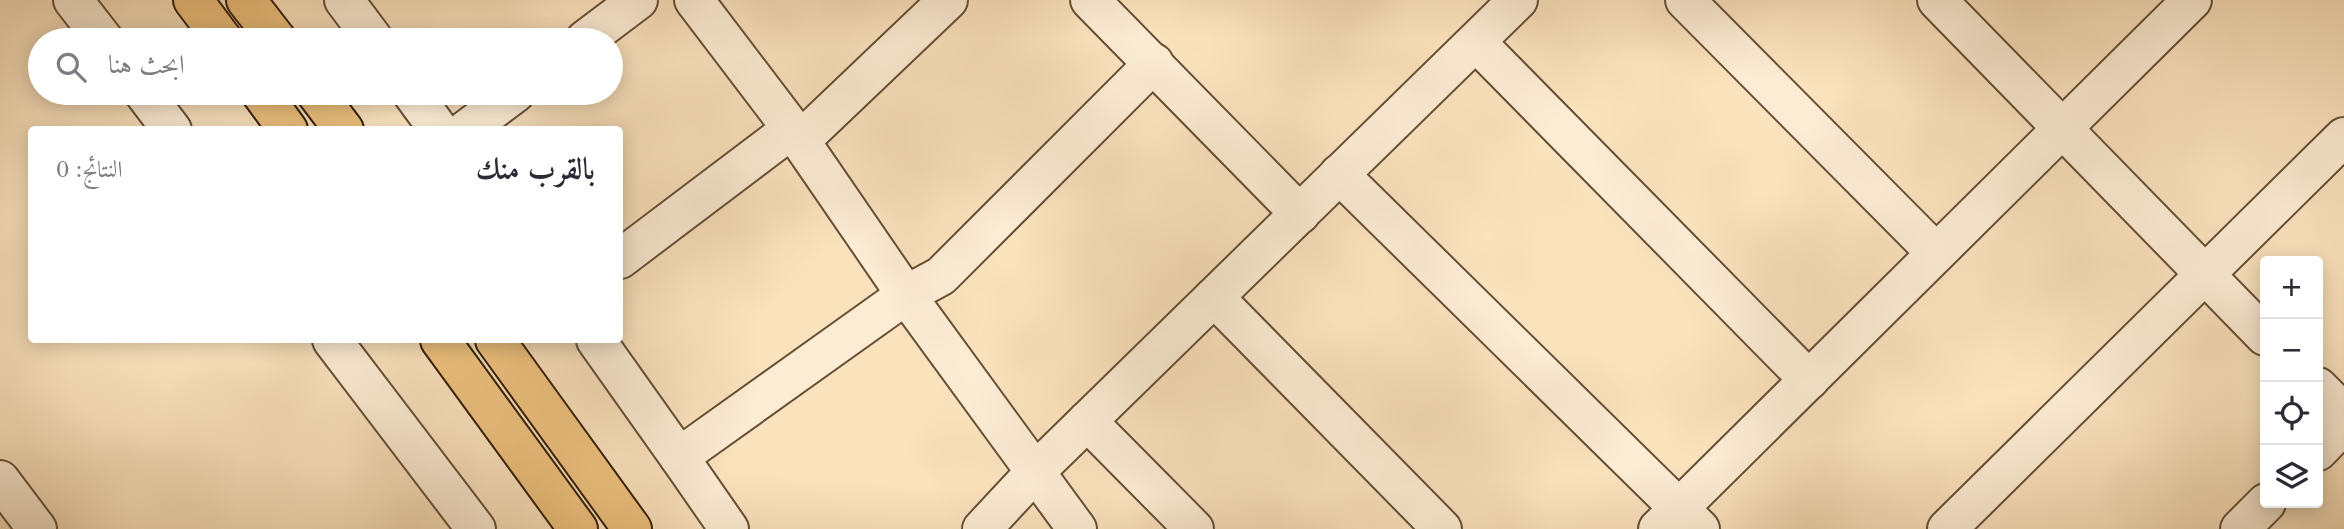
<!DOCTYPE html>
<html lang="ar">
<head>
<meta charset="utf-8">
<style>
  body { margin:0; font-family:"Old Standard TT",Amiri,serif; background:#f7f7f7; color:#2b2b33; direction:rtl }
  .controls { position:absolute; right:21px; bottom:21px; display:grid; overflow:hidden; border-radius:7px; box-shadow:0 4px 18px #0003 }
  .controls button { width:63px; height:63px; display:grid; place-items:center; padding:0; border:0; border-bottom:2px solid #e1e1e2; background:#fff; color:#2b2b33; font:35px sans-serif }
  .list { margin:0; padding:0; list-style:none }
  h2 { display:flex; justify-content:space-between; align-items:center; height:91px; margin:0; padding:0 28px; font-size:30px }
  h2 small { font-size:23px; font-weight:400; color:#7c7c81 }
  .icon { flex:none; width:38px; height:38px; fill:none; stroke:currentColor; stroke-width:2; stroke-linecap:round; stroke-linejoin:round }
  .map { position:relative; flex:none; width:2344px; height:529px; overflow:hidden; direction:ltr }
  .search { position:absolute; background:#fff; box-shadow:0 4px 18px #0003; left:28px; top:28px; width:595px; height:77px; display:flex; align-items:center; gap:18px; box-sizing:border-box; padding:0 24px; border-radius:38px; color:#7c7c81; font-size:26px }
  .panel { position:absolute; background:#fff; box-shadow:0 4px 18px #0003; left:28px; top:126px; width:595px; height:217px; border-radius:7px; direction:rtl }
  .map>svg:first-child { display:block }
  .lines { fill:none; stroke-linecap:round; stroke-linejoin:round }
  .minor-casing { stroke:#664f36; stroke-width:42 }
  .highway-casing { stroke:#341e09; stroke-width:42 }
  .minor { stroke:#fcecd4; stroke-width:38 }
  .highway { stroke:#edc17e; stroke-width:38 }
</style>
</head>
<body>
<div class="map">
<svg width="2344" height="529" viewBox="0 0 2344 529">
  <rect width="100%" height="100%" fill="#fae2bd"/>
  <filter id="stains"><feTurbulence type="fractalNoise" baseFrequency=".00286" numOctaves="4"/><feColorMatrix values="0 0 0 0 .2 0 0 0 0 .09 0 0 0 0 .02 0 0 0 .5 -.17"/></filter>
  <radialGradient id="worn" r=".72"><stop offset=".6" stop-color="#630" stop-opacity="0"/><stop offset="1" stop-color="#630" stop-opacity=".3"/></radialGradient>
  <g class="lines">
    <defs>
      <g id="minor">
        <path d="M 73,0 L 104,40"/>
        <path d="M 344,0 L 374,40"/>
        <path d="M 694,0 L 792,129 L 906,295 L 1077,529"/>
        <path d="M 1090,0 L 1300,214"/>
        <path d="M 1685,0 L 1936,253"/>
        <path d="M 1937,0 L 2265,336"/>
        <path d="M 585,40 L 638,0"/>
        <path d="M 1476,42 L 1809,380"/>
        <path d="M 144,93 L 172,130"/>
        <path d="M 412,93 L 439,130"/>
        <path d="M 466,130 L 515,93"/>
        <path d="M 800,141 L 948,0"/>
        <path d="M 1339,174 L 1700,529"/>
        <path d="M 620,259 L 792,129"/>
        <path d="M 1214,297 L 1442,529"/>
        <path d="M 332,340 L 476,529"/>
        <path d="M 596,340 L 679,457 L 906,295 L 941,276 L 1154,63"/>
        <path d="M 2318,387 L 2344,413"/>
        <path d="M 1087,421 L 1194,529"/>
        <path d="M 2318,451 L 2344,424"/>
        <path d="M 679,457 L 729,529"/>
        <path d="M 0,480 L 37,529"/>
        <path d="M 982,529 L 1036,471 L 1518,0"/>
        <path d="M 1658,529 L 2192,0"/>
        <path d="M 1947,529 L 2344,137"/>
        <path d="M 2240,529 L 2266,503"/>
      </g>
      <g id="highway">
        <path d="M 193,0 L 223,40"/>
        <path d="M 246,0 L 277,40"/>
        <path d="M 261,93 L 288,130"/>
        <path d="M 316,93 L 344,130"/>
        <path d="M 440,340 L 578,529"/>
        <path d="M 495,340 L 632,529"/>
      </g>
    </defs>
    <!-- minor casing -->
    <use href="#minor" class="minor-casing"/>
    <!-- highway casing -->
    <use href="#highway" class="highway-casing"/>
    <!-- minor -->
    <use href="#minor" class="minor"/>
    <!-- highway -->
    <use href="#highway" class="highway"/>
  </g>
  <rect width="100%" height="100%" filter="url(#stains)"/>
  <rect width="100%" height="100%" fill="url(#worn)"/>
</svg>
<div class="controls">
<button>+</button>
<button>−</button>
<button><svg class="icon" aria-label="locate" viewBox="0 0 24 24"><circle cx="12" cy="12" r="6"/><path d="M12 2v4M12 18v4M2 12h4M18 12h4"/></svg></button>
<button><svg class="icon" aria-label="layers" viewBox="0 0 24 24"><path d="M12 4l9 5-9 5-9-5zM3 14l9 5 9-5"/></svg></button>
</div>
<div class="search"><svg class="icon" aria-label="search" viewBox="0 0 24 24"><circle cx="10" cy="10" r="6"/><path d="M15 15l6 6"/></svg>ابحث هنا</div>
<section class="panel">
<h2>بالقرب منك<small>النتائج: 0</small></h2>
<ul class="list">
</ul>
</section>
</div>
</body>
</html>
